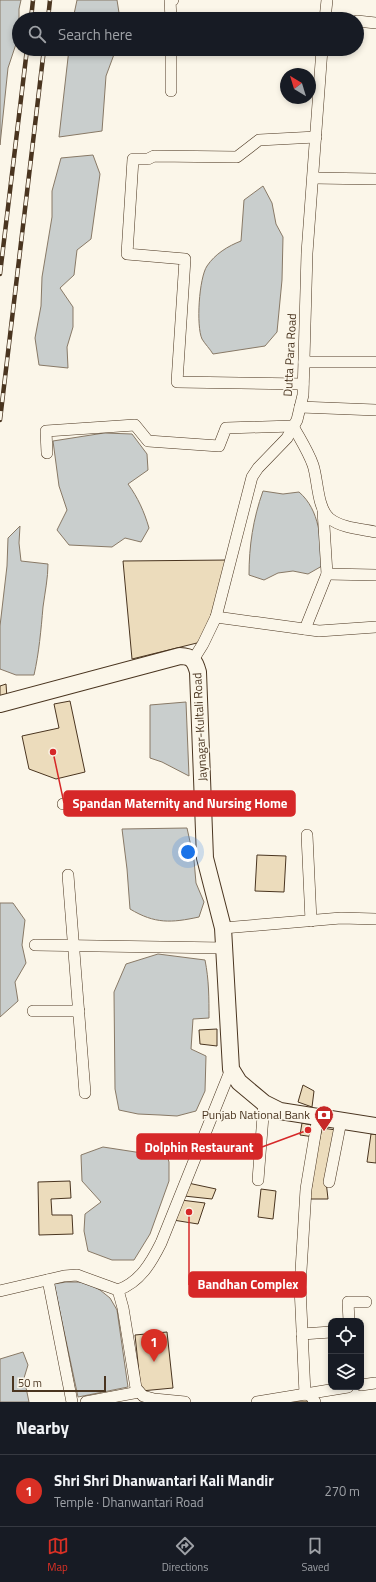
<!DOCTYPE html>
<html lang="en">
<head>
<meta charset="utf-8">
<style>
  body { margin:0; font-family:"Titillium Web",sans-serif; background:#20242c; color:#f1f3f6 }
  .controls { position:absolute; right:12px; bottom:12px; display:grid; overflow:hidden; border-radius:8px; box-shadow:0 2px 6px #0003 }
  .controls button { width:36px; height:36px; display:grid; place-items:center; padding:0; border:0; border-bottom:1px solid #363941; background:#171b24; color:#f1f3f6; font:20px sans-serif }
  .compass { position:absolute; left:280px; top:68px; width:36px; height:36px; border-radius:50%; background:#171b24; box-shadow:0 2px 6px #0003; rotate:322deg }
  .scale { position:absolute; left:12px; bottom:10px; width:94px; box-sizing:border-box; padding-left:4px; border:2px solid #4a3520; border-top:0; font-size:11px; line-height:14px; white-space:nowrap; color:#4a3520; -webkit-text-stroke:3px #fbf6e9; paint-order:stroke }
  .you { position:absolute; left:188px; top:852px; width:14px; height:14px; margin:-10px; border:3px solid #fff; border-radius:50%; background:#1a73e8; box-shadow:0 0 0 6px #1a73e833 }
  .badge { display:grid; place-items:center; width:26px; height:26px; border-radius:50%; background:#d93025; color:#fff; font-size:13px; font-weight:700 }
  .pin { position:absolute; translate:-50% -33px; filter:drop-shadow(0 1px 2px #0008) }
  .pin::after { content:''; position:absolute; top:21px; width:14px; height:12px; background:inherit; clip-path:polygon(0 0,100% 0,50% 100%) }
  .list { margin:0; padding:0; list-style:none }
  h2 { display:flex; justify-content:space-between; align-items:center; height:52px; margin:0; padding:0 16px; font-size:17px }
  h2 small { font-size:13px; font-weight:400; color:#9ea1a6 }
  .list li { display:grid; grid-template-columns:26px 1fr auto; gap:12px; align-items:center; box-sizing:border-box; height:72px; padding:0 16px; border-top:1px solid #363941 }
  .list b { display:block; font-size:15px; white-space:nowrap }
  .list p { margin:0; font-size:13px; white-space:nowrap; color:#9ea1a6 }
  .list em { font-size:13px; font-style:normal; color:#9ea1a6 }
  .icon { flex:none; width:22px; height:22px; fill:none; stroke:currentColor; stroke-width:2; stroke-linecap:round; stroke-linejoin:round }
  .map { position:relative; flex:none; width:376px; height:1402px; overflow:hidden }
  .search { position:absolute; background:#171b24; box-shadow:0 2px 6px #0003; left:12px; right:12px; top:12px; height:44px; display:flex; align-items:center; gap:10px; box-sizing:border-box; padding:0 14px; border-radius:22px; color:#9ea1a6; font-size:15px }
  .sheet { height:124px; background:#171b24 }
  nav { display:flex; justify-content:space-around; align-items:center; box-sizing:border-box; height:56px; border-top:1px solid #363941; background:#171b24; font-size:11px; color:#9ea1a6 }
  nav a { display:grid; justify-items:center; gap:2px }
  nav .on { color:#d93025 }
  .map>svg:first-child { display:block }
  .water { fill:#c9cecd; stroke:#887966 }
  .building { fill:#ecdcbc; stroke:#4a3520 }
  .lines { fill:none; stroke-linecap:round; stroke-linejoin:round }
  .street-casing { stroke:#4a3520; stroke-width:12 }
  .secondary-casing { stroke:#4a3520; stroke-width:18 }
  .street { stroke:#fbf6e9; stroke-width:11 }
  .secondary { stroke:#fbf6e9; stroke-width:16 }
  .rail-casing { stroke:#4a3520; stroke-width:4.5 }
  .rail { stroke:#fbf6e9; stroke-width:3; stroke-dasharray:9; stroke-linecap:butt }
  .labels { text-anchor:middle; stroke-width:3; stroke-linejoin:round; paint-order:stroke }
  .street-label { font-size:12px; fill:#4a3520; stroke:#fbf6e9 }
  .poi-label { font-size:12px; fill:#4a3520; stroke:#fbf6e9; text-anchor:end }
  .leader { fill:none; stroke:#d62828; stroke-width:1.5 }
  .callout-dot { fill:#d62828; stroke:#fbf6e9; stroke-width:1.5 }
  .callout { fill:#d62828; stroke:#d62828; stroke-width:1.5 }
  .callout-label { font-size:13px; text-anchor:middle; font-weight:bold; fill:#fff }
</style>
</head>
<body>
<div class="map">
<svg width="376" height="1402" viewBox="0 0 376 1402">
  <rect width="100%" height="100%" fill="#fbf6e9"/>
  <!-- water -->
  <g class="water">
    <path d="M 0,0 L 21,0 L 19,9 L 19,35 L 8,68 L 0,145 Z"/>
    <path d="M 77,0 L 117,0 L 120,19 L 73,19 Z"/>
    <path d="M 69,49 L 116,49 L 106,76 L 102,131 L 59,137 Z"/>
    <path d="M 93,155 L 100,174 L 91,239 L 77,250 L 74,275 L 60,288 L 73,307 L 73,327 L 67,347 L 68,368 L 39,365 L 35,338 L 41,306 L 42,277 L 52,217 L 52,191 L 61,158 Z"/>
    <path d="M 263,186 L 272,203 L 276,224 L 283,237 L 282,280 L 277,332 L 265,346 L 213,354 C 210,349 205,344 202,339 C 196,326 199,278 207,266 C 215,254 228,246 241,241 L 244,200 Z"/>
    <path d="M 104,433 L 132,434 L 147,454 L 148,470 L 128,484 C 138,498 144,511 149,528 L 141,542 L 125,538 L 112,547 L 69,545 L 57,530 L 67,510 L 59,486 L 53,441 Z"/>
    <path d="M 263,491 L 283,494 L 299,492 C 320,510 321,540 322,566 L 308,574 L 293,571 L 278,573 L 264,580 L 249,575 C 249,546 253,519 263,491 Z"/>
    <path d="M 20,526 L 19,543 L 21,561 L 48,564 C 48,578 45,592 43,607 C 41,630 39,653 34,675 L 16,675 L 0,669 L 0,626 L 7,566 L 8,538 Z"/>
    <path d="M 186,702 L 189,776 L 162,762 L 150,758 L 150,705 Z"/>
    <path d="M 187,828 L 194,860 L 196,883 L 204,902 L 199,917 C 171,923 155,924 130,909 L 127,869 L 122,829 Z"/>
    <path d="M 0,903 L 13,903 L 25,920 L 22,945 L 26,963 L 15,982 L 18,1001 L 0,1017 Z"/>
    <path d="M 158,954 L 205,960 C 209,980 209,998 209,1018 L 193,1019 L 191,1049 L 206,1056 L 205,1091 L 196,1111 L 177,1116 L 160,1115 L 138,1114 L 119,1110 L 115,1089 L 114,992 L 126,964 Z"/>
    <path d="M 103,1147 L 142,1153 L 165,1149 L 169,1162 L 169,1181 L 150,1234 L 134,1260 L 112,1260 L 88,1251 L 84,1231 L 85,1214 L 101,1202 L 82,1181 L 81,1155 Z"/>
    <path d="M 66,1282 L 85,1282 L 100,1290 L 110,1298 L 117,1310 L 128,1387 L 78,1397 L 54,1284 Z"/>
    <path d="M 23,1352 L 28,1365 L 24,1378 L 29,1402 L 0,1402 L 0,1359 Z"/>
  </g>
  <!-- building -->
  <g class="building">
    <path d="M 229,560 L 214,616 L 201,642 L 132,659 L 123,561 Z"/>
    <path d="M 6,684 L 7,698 L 0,700 L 0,686 Z"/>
    <path d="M 70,701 L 85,772 L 56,779 L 29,769 L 22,736 L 59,728 L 54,704 Z"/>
    <path d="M 257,855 L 286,856 L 284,892 L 255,891 Z"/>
    <path d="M 217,1029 L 217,1046 L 200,1044 L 199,1030 Z"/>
    <path d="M 303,1085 L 314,1091 L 312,1107 L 298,1102 Z"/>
    <path d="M 302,1123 L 316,1126 L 314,1137 L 300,1135 Z"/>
    <path d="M 322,1128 L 336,1130 L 326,1181 L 328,1199 L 310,1199 L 315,1161 Z"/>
    <path d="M 371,1134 L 376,1134 L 376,1163 L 367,1162 Z"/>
    <path d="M 70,1181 L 71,1198 L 51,1199 L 52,1215 L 72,1215 L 73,1234 L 39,1235 L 38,1182 Z"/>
    <path d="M 188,1183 L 216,1189 L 212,1199 L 184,1196 Z"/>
    <path d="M 261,1189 L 276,1191 L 273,1219 L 258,1217 Z"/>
    <path d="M 181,1200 L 205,1203 L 198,1224 L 173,1220 Z"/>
    <path d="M 167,1332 L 173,1388 L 141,1391 L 135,1335 Z"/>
    <path d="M 309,1398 L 309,1402 L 283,1402 Z"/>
  </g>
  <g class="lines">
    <defs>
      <g id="street">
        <path d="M 171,19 L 170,0 L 173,0"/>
        <path d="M 325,19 L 327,0"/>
        <path d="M 357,21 L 376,23"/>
        <path d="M 171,49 L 171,91"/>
        <path d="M 313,178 L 376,179"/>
        <path d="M 304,362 L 376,362"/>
        <path d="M 303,384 L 177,382 L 185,259 L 127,254 L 133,159 L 148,159 L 154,156 L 237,157 L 259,140 L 316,137"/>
        <path d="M 300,407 L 376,410"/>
        <path d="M 47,453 L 46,431 L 135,425 L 148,441 L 219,446 L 226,428 L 293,426 C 300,439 308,451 313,465 C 318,480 317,507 329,518 C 341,528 361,529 376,532"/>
        <path d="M 327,574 L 376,575"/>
        <path d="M 216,617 L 319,631 L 376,627"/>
        <path d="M 305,629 L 327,574 L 323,510"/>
        <path d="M 193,660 L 203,644 L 216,617 L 252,477 L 258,468 L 287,438 L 297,420 L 303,395 L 307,253 L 322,49"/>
        <path d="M 63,804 L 203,801"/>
        <path d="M 307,835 L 311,921"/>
        <path d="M 68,875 L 85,1093"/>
        <path d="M 223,928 L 341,918 L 376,919"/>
        <path d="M 35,945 L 224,948"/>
        <path d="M 33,1011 L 79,1011"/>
        <path d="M 258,1180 L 264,1103"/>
        <path d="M 329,1182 L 341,1121"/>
        <path d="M 48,1280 L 72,1402"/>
        <path d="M 200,1285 L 300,1287"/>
        <path d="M 118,1290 L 123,1308 L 136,1388 L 143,1396 L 154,1399 L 185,1402"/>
        <path d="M 0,1291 L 64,1276 L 77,1275 L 118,1290 C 140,1282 151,1263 161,1243 L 231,1069"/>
        <path d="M 349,1321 L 348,1302 L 366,1302"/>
        <path d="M 302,1334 L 331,1332"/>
        <path d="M 361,1385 L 375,1383"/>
        <path d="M 86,1402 L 139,1392"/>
        <path d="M 257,1402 L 348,1387"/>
        <path d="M 315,1402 L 310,1395 L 305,1394 L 300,1287 L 306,1189 L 318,1117"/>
      </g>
      <path id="secondary" d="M 0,704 L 180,656 C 192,656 195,661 198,672 L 205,858 L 223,928 L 231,1069 L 239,1082 L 264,1103 L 280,1111 L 376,1126"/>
    </defs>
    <!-- street casing -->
    <use href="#street" class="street-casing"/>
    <!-- secondary casing -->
    <use href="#secondary" class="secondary-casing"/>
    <!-- street -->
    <use href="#street" class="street"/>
    <!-- secondary -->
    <use href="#secondary" class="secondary"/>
    <defs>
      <g id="rail">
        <path d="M 31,19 L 33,0"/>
        <path d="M 48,19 L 50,0"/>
        <path d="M 0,274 L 27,49"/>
        <path d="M 0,420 L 44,49"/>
      </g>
    </defs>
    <!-- rail casing -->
    <use href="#rail" class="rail-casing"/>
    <!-- rail -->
    <use href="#rail" class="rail"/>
  </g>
  <!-- icons -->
  <defs>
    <symbol id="bank-pin" viewBox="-11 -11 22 30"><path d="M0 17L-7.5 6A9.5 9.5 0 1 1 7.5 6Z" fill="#c62828" stroke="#fbf6e9"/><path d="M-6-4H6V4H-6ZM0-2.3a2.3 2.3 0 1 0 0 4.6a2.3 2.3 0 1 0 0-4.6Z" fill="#fff"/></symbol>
  </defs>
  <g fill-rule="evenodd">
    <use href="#bank-pin" x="313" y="1104" width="22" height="30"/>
  </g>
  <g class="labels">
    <!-- street labels -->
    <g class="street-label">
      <text transform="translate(290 355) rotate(-87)" y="4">Dutta Para Road</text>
      <text transform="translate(200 727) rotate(-93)" y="4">Jaynagar-Kultali Road</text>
    </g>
    <!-- poi labels -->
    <g class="poi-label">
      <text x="310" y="1119">Punjab National Bank</text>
    </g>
  </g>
  <!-- callouts -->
  <path class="leader" d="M53 752L64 803M308 1130L262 1147M189 1212L189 1285"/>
  <g class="callout-dot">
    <circle cx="53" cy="752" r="4"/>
    <circle cx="308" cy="1130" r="4"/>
    <circle cx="189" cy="1212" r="4"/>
  </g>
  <g class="callout">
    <rect x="64" y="791" width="231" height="25" rx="4"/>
    <rect x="137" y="1134" width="125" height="25" rx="4"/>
    <rect x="189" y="1272" width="117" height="25" rx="4"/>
  </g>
  <g class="callout-label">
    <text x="180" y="808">Spandan Maternity and Nursing Home</text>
    <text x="199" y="1152">Dolphin Restaurant</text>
    <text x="248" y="1289">Bandhan Complex</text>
  </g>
</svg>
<div class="controls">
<button><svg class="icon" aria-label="locate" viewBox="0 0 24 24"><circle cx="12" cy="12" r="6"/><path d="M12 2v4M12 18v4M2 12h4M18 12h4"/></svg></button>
<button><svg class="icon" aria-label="layers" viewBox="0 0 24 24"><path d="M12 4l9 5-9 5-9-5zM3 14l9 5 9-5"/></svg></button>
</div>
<svg class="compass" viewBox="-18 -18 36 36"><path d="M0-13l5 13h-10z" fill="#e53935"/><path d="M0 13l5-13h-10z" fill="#9ea1a6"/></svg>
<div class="scale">50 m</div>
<div class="you"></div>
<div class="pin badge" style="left:154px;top:1362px">1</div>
<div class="search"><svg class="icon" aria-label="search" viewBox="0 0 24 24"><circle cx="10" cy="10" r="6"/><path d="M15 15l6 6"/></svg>Search here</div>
</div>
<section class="sheet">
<h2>Nearby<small></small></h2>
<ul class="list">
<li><span class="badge">1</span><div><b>Shri Shri Dhanwantari Kali Mandir</b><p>Temple · Dhanwantari Road</p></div><em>270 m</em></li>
</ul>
</section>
<nav>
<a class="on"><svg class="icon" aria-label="map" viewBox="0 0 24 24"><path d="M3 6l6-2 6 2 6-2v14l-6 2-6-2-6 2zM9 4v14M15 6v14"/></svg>Map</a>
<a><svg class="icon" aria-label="directions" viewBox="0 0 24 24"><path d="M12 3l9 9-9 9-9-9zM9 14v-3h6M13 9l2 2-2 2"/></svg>Directions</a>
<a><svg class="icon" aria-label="saved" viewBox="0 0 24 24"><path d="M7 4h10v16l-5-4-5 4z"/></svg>Saved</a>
</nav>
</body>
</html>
